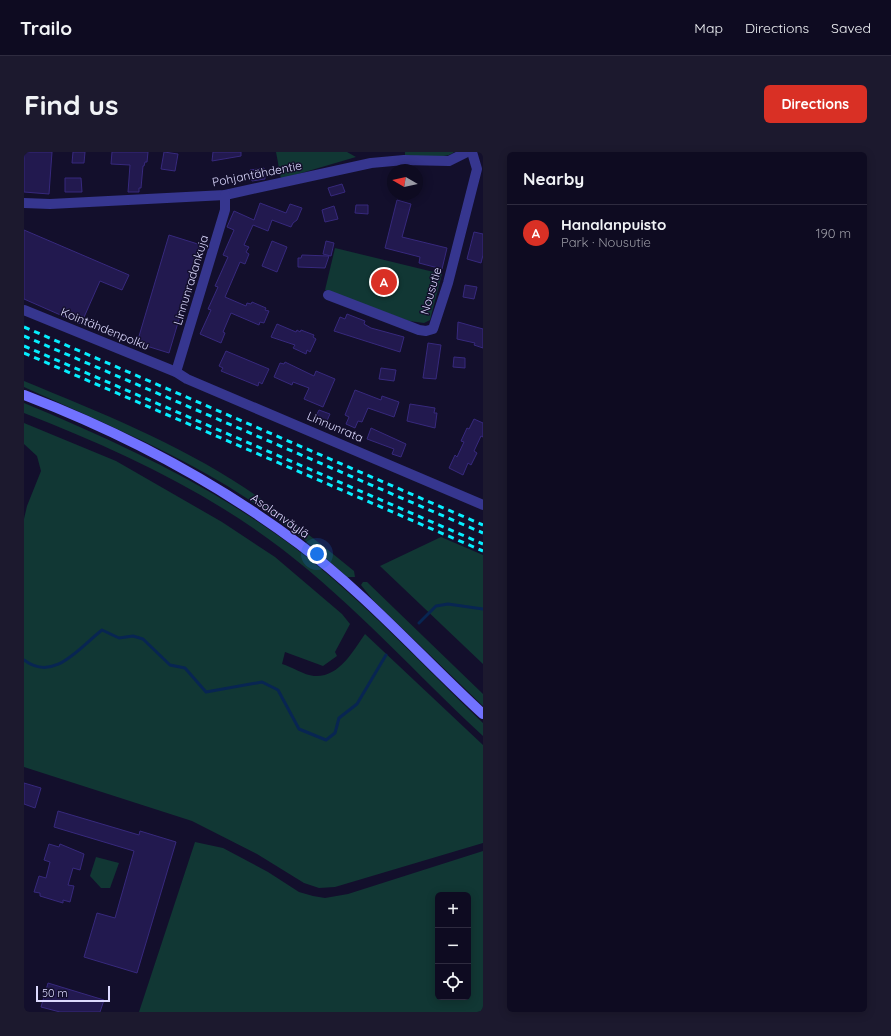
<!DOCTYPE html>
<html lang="en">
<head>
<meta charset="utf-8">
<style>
  body { margin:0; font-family:Quicksand,sans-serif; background:#1c192e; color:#f1f3f6 }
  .controls { position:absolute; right:12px; bottom:12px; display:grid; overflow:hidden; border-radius:6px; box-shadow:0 2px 10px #0003 }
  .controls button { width:36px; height:36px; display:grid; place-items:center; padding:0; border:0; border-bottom:1px solid #2e2b3f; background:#0e0b21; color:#f1f3f6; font:20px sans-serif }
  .compass { position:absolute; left:363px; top:12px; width:36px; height:36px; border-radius:50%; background:#0e0b21; box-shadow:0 2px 10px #0003; rotate:279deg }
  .scale { position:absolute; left:12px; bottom:10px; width:74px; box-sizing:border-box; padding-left:4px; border:2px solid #dddaff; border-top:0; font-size:11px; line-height:14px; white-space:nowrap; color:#dddaff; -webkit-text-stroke:3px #130f2c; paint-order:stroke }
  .you { position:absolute; left:293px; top:402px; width:14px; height:14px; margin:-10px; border:3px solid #fff; border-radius:50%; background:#1a73e8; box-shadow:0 0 0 6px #1a73e833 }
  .badge { display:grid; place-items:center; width:26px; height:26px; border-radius:50%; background:#d93025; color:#fff; font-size:13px; font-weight:700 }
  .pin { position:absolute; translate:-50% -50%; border:2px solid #fff; box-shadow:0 1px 4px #0006 }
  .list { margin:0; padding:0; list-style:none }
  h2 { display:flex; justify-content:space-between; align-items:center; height:52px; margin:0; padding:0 16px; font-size:17px }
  h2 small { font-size:13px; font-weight:400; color:#9b9ba5 }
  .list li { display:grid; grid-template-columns:26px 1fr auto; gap:12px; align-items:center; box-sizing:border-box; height:56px; padding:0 16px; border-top:1px solid #2e2b3f }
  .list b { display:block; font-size:15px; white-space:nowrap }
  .list p { margin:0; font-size:13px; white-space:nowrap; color:#9b9ba5 }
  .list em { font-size:13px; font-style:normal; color:#9b9ba5 }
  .icon { flex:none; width:22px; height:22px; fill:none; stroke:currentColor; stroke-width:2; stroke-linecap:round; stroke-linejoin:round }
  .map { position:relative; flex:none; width:459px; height:860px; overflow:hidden; border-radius:6px }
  header { display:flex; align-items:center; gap:24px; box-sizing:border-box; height:56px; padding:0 20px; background:#0e0b21; border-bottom:1px solid #2e2b3f }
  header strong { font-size:19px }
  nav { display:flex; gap:22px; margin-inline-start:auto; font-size:14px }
  .intro { display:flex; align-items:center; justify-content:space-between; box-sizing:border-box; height:96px; padding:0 24px }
  h1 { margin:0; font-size:28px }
  .button { padding:10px 18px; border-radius:6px; background:#d93025; color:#fff; font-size:14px; font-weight:700 }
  main { display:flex; gap:24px; padding:0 24px }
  aside { flex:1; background:#0e0b21; border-radius:6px; box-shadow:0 2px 10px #0003 }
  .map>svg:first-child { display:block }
  .green { fill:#113734; fill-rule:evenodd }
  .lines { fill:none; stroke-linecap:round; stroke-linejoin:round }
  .stream { stroke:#082552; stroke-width:3 }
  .building { fill:#22194f; stroke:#37297d }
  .street { stroke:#36368f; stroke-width:10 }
  .secondary { stroke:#7172ff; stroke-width:10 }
  .rail { stroke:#06eeff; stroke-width:3; stroke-dasharray:6 5; stroke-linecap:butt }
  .labels { text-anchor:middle; stroke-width:3; stroke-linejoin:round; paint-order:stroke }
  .street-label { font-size:12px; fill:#dddaff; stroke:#130f2c }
</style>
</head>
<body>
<header>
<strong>Trailo</strong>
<nav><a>Map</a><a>Directions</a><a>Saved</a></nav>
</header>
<div class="intro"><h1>Find us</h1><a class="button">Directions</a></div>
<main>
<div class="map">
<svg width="459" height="860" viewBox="0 0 459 860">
  <rect width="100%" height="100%" fill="#130f2c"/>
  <!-- green -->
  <g class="green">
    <path d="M 252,0 L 323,0 L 332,5 L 257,27 Z"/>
    <path d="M 381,0 L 430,0 C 423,8 392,4 381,3 Z"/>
    <path d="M 311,96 L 418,122 L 406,168 L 400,171 L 385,169 L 301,138 Z"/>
    <path d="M 0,229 C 75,260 153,291 221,336 C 259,361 294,390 330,419 L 331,425 L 323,425 C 294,399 265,374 233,353 C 161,304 79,271 0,235 Z"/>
    <path d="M 0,251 C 96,291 187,333 271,396 C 338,447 398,513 459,571 L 459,584 C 392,522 331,453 258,397 C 181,338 90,296 0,261 Z"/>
    <path d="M 0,271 L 92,309 L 198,370 L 251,405 L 318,462 L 326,472 L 311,500 L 313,504 L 299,514 L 261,500 L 258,512 C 268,515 280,523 290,524 C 315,526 329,499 341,482 L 459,593 L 459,691 L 311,735 L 295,736 L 280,731 L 233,702 L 168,669 L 0,615 L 0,367 L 3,354 L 17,319 L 13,304 L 0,292 Z"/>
    <path d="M 417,385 L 459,403 L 459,512 L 356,414 Z"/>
    <path d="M 339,430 L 343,430 L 459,542 L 459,554 L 348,447 L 337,433 Z"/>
    <path d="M 171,690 L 199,696 L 244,720 L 275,740 L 289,744 L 301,746 L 324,742 L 459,699 L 459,860 L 115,860 ZM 414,743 L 444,743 L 444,845 L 414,845 Z"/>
    <path d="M 72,705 L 95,711 L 86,736 L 77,736 L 66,724 Z"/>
  </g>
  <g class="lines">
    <!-- stream -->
    <g class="stream">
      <path d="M 395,471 L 412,454 L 424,452 L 459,457"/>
      <path d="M 0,508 C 30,531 56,495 78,478 L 95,486 L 109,484 L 119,487 L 146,513 L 161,516 L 182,540 L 238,530 L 254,538 L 275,577 L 302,588 L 311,581 L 315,566 L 333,552 L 362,503"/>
    </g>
  </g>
  <!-- building -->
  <g class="building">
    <path d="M 0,0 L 28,0 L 25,42 L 0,40 Z"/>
    <path d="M 49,0 L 61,0 L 60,11 L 48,11 Z"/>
    <path d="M 88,0 L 124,0 L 123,10 L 121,10 L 120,14 L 119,14 L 117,36 L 115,36 L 115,40 L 104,40 L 106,13 L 87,12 Z"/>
    <path d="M 140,0 L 154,2 L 151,19 L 137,17 Z"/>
    <path d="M 189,0 L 217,0 L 217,4 L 188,9 Z"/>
    <path d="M 240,16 L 241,27 L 228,29 L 226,18 Z"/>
    <path d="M 41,26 L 57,26 L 58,40 L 41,40 Z"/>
    <path d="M 318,32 L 321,40 L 307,44 L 304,36 Z"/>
    <path d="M 373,48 L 387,52 L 378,85 L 423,96 L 418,117 L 395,111 L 396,105 L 361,96 Z"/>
    <path d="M 236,51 L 262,61 L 266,52 L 278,56 L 273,68 L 269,71 L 267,75 L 248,68 L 244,79 L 229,73 L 220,93 L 225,95 L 222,100 L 225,102 L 221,112 L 216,110 L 201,145 L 222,154 L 223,151 L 227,152 L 228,150 L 242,156 L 241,158 L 245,159 L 240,171 L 236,170 L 235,173 L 207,161 L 199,180 L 201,181 L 197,191 L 176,182 L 187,158 L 184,157 L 194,135 L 191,134 L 204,105 L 199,103 L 210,78 L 203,75 L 210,59 L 230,68 Z"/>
    <path d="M 332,53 L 344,53 L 344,62 L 331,61 Z"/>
    <path d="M 310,54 L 314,67 L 301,70 L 298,58 Z"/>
    <path d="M 0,78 L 105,123 L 98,138 L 76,129 L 57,172 L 0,147 Z"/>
    <path d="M 450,80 L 459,82 L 459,103 L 457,111 L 443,107 Z"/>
    <path d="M 145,83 L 177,93 L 145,201 L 113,191 Z"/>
    <path d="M 248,89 L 263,95 L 253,120 L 238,114 Z"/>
    <path d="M 302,89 L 310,91 L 307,104 L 299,102 Z"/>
    <path d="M 278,103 L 305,104 L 301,116 L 274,115 L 274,106 L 277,106 Z"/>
    <path d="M 441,133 L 453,135 L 450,147 L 439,145 Z"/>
    <path d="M 323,162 L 341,169 L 340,172 L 347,176 L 380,185 L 376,200 L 310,179 L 316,165 L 321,167 Z"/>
    <path d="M 434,170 L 459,177 L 459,196 L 450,193 L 451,191 L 433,187 Z"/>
    <path d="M 253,172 L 272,180 L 273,178 L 276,180 L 277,178 L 290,183 L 289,185 L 292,187 L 286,200 L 283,198 L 282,202 L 269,196 L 271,193 L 247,185 Z"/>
    <path d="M 404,191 L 417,193 L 412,227 L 399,226 Z"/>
    <path d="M 202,199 L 245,217 L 238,232 L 235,230 L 234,234 L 197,219 L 199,216 L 195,214 Z"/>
    <path d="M 430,205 L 441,206 L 441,216 L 429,215 Z"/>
    <path d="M 261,210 L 290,224 L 292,219 L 311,227 L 299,255 L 280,247 L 285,236 L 269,230 L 268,233 L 250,225 L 256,211 L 260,212 Z"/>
    <path d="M 357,216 L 372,218 L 370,229 L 355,227 Z"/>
    <path d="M 331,238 L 357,248 L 358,244 L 375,250 L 370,265 L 344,256 L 338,270 L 334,269 L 331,276 L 322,272 L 325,265 L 321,263 Z"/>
    <path d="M 386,252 L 411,256 L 410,261 L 413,261 L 411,276 L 383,269 Z"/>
    <path d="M 295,258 L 306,262 L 302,271 L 291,266 Z"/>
    <path d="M 450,267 L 459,271 L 459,285 L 457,284 L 450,299 L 453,301 L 447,313 L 444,311 L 439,323 L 425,316 L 431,303 L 433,305 L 440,290 L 437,289 L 443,276 L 445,277 Z"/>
    <path d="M 347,276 L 382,292 L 377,305 L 368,302 L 370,297 L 343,287 Z"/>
    <path d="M 0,631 L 17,636 L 11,656 L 0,652 Z"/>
    <path d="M 34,659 L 115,683 L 116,679 L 152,690 L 113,821 L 60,805 L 73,761 L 91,766 L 110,699 L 30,675 Z"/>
    <path d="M 25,692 L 35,695 L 36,692 L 60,702 L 56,718 L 49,716 L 44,733 L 50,734 L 46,750 L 39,748 L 39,751 L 16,744 L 16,741 L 10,740 L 15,724 L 22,726 L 26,710 L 20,708 Z"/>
    <path d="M 24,831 L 80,848 L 76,860 L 36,860 L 17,855 Z"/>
  </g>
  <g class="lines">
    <!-- street -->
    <g class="street">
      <path d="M 0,51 L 26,52 L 201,43 L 347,11 L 380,8 L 425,9 L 443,0"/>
      <path d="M 304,143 L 395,178 L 402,179 L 409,177 L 424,131 L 453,17 L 448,0"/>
      <path d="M 0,158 L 152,220 L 163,227 L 459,353"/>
      <path d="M 152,220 L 201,58 L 201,43"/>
    </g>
    <!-- secondary -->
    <path class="secondary" d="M 0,243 C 97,280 192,330 275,392 C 342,442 398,506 459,562"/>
    <!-- rail -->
    <g class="rail">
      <path d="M 0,175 L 459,373"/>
      <path d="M 0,184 L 459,381"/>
      <path d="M 0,194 L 459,392"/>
      <path d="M 0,201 L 459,399"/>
    </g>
  </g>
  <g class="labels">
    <!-- street labels -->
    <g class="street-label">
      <text transform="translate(233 22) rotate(-11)" y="4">Pohjantähdentie</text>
      <text transform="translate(167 128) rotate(-73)" y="4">Linnunradankuja</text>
      <text transform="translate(407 139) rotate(-74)" y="4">Nousutie</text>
      <text transform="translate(81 177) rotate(22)" y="4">Kointähdenpolku</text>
      <text transform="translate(311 275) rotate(23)" y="4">Linnunrata</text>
      <text transform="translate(256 364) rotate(35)" y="4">Asolanväylä</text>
    </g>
  </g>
</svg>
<div class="controls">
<button>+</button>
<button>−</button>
<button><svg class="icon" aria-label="locate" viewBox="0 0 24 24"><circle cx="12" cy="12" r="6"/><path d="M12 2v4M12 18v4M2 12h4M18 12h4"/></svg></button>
</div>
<svg class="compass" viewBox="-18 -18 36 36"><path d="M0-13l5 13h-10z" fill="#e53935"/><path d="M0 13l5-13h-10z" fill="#9b9ba5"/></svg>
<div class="scale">50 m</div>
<div class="you"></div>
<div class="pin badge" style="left:360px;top:130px">A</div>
</div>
<aside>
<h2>Nearby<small></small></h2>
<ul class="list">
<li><span class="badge">A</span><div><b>Hanalanpuisto</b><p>Park · Nousutie</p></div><em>190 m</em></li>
</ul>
</aside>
</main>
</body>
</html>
